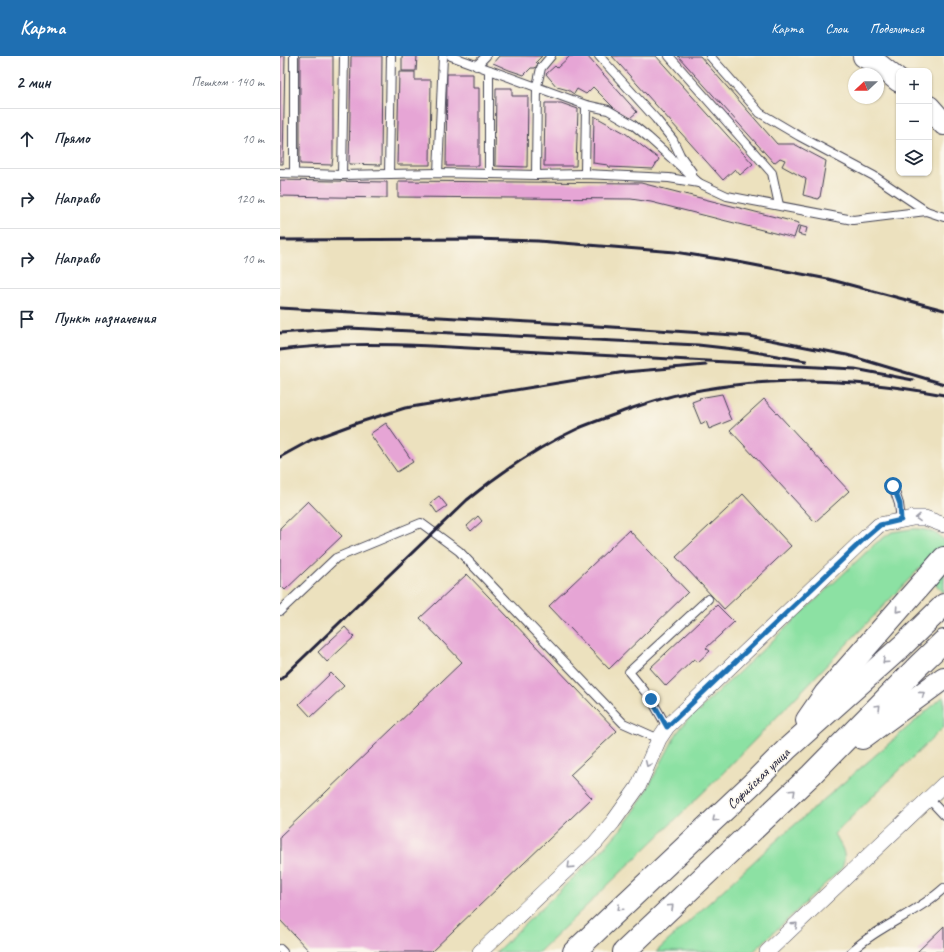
<!DOCTYPE html>
<html lang="ru">
<head>
<meta charset="utf-8">
<style>
  body { margin:0; font-family:Caveat,sans-serif; background:#f2f2f3; color:#1f2937 }
  .controls { position:absolute; right:12px; top:12px; display:grid; overflow:hidden; border-radius:8px; box-shadow:0 1px 3px #0004 }
  .controls button { width:36px; height:36px; display:grid; place-items:center; padding:0; border:0; border-bottom:1px solid #e0e1e3; background:#fff; color:#1f2937; font:20px sans-serif }
  .compass { position:absolute; left:568px; top:12px; width:36px; height:36px; border-radius:50%; background:#fff; box-shadow:0 1px 3px #0004; rotate:248deg }
  .stop { position:absolute; width:12px; height:12px; margin:-9px; border:3px solid #1f6fb2; border-radius:50%; background:#fff }
  .stop.end { background:#1f6fb2; border-color:#fff; box-shadow:0 1px 4px #0008 }
  .list { margin:0; padding:0; list-style:none }
  h2 { display:flex; justify-content:space-between; align-items:center; height:52px; margin:0; padding:0 16px; font-size:17px }
  h2 small { font-size:13px; font-weight:400; color:#747a83 }
  .list li { display:grid; grid-template-columns:26px 1fr auto; gap:12px; align-items:center; box-sizing:border-box; height:60px; padding:0 16px; border-top:1px solid #e0e1e3 }
  .list b { display:block; font-size:15px; white-space:nowrap }
  .list em { font-size:13px; font-style:normal; color:#747a83 }
  .icon { flex:none; width:22px; height:22px; fill:none; stroke:currentColor; stroke-width:2; stroke-linecap:round; stroke-linejoin:round }
  .map { position:relative; flex:none; width:664px; height:896px; overflow:hidden }
  header { display:flex; align-items:center; gap:24px; box-sizing:border-box; height:56px; padding:0 20px; background:#1f6fb2; color:#fff }
  header strong { font-size:19px }
  nav { display:flex; gap:22px; margin-inline-start:auto; font-size:14px }
  main { display:flex }
  aside { flex:1; background:#fff }
  .map>svg:first-child { display:block }
  .green { fill:#8ce1a3; stroke:#57826f }
  .building { fill:#e6a5d5 }
  .lines { fill:none; stroke-linecap:round; stroke-linejoin:round }
  .lane-casing { stroke:#403f4f; stroke-width:10 }
  .street-casing { stroke:#403f4f; stroke-width:16 }
  .primary-casing { stroke:#403f4f; stroke-width:24 }
  .lane { stroke:#fff; stroke-width:8 }
  .street { stroke:#fff; stroke-width:15 }
  .primary { stroke:#fff; stroke-width:22 }
  .rail { stroke:#22223b; stroke-width:3 }
  .oneway { stroke:#9c9ca7 }
  .route { stroke:#1f6fb2; stroke-width:5 }
  .labels { text-anchor:middle; stroke-width:3; stroke-linejoin:round; paint-order:stroke }
  .street-label { font-size:14px; fill:#22223b; stroke:#fbf7ec }
</style>
</head>
<body>
<header>
<strong>Карта</strong>
<nav><a>Карта</a><a>Слои</a><a>Поделиться</a></nav>
</header>
<main>
<aside>
<h2>2 мин<small>Пешком · 140 m</small></h2>
<ul class="list">
<li><svg class="icon" aria-label="ahead" viewBox="0 0 24 24"><path d="M12 20V5M6 11l6-6 6 6"/></svg><div><b>Прямо</b></div><em>10 m</em></li>
<li><svg class="icon" aria-label="right" viewBox="0 0 24 24"><path d="M7 20v-9h11M14 6l5 5-5 5"/></svg><div><b>Направо</b></div><em>120 m</em></li>
<li><svg class="icon" aria-label="right" viewBox="0 0 24 24"><path d="M7 20v-9h11M14 6l5 5-5 5"/></svg><div><b>Направо</b></div><em>10 m</em></li>
<li><svg class="icon" aria-label="arrive" viewBox="0 0 24 24"><path d="M6 21V4h12l-3 4 3 4H6"/></svg><div><b>Пункт назначения</b></div></li>
</ul>
</aside>
<div class="map">
<svg width="664" height="896" viewBox="0 0 664 896">
  <rect width="100%" height="100%" fill="#fbf7ec"/>
  <filter id="ink" filterUnits="userSpaceOnUse"><feTurbulence type="fractalNoise" baseFrequency=".025" numOctaves="2"/><feDisplacementMap in="SourceGraphic" scale="8" xChannelSelector="R" yChannelSelector="G"/><feConvolveMatrix kernelMatrix="1 2 1 2 8 2 1 2 1" color-interpolation-filters="sRGB"/></filter>
  <filter id="wash" filterUnits="userSpaceOnUse"><feTurbulence type="fractalNoise" baseFrequency=".012" numOctaves="4" result="noise"/><feDisplacementMap in="SourceGraphic" scale="16" xChannelSelector="R" yChannelSelector="G"/><feGaussianBlur stdDeviation="0.9" result="paint"/><feColorMatrix in="noise" values="0 0 0 0 0 0 0 0 0 0 0 0 0 0 0 0 0 1.4 0 .05"/><feComposite in="paint" operator="in"/></filter>
  <g filter="url(#wash)">
    <rect width="100%" height="100%" fill="#ece1be"/>
    <!-- green -->
    <g class="green">
      <path d="M 631,473 C 643,472 655,475 664,484 L 664,537 L 640,512 L 442,718 L 259,896 L 216,896 L 323,793 L 341,773 L 355,754 L 365,737 L 397,677 L 407,664 L 419,654 L 420,656 L 422,654 L 421,652 L 596,487 L 612,476 Z"/>
      <path d="M 664,640 L 664,672 L 663,672 L 554,778 C 561,790 568,797 562,812 L 473,896 L 376,896 L 497,784 Z"/>
    </g>
    <g id="blocks">
      <!-- building -->
      <g class="building">
        <path d="M 0,0 L 5,0 L 3,108 L 0,108 Z"/>
        <path d="M 20,0 L 53,0 L 53,101 L 52,109 L 20,108 Z"/>
        <path d="M 71,0 L 102,0 L 101,109 L 69,108 Z"/>
        <path d="M 122,0 L 137,0 L 136,15 L 122,15 Z"/>
        <path d="M 219,0 L 262,0 L 256,6 L 258,8 L 255,12 L 251,12 L 244,19 L 229,14 L 213,7 Z"/>
        <path d="M 290,0 L 307,0 L 357,56 L 350,62 L 335,53 L 313,31 L 306,38 L 297,33 L 294,38 L 288,34 L 277,31 L 266,18 L 275,10 L 277,12 Z"/>
        <path d="M 332,0 L 376,0 L 473,108 L 460,119 L 455,113 L 443,124 Z"/>
        <path d="M 398,0 L 420,0 L 497,88 L 514,88 L 546,105 L 540,141 L 539,141 L 538,143 L 523,139 L 526,123 L 502,110 L 505,104 L 500,102 L 494,107 Z"/>
        <path d="M 119,16 L 135,16 L 135,24 L 151,24 L 150,109 L 117,109 Z"/>
        <path d="M 167,18 L 193,18 L 193,32 L 199,32 L 199,110 L 166,110 Z"/>
        <path d="M 216,32 L 232,32 L 232,40 L 248,40 L 247,111 L 215,110 Z"/>
        <path d="M 265,47 L 281,47 L 298,53 L 296,110 L 264,110 Z"/>
        <path d="M 314,60 L 345,77 L 379,103 L 373,113 L 329,111 L 328,109 L 313,107 Z"/>
        <path d="M 0,124 L 107,126 L 107,142 L 0,140 Z"/>
        <path d="M 118,125 L 361,127 L 519,167 L 514,182 L 371,146 L 351,143 L 118,141 Z"/>
        <path d="M 520,170 L 527,172 L 525,180 L 518,178 Z"/>
        <path d="M 442,338 L 449,356 L 448,357 L 451,364 L 429,373 L 426,365 L 421,368 L 412,346 L 420,343 L 419,342 Z"/>
        <path d="M 484,343 L 569,435 L 535,466 L 450,374 Z"/>
        <path d="M 106,367 L 133,406 L 117,416 L 90,378 Z"/>
        <path d="M 463,438 L 511,490 L 444,553 L 396,501 Z"/>
        <path d="M 159,440 L 167,450 L 157,457 L 150,447 Z"/>
        <path d="M 28,445 L 62,480 L 5,534 L 2,531 L 0,532 L 0,472 Z"/>
        <path d="M 198,460 L 202,465 L 191,475 L 187,470 Z"/>
        <path d="M 349,474 L 408,536 L 329,613 L 269,550 Z"/>
        <path d="M 187,518 L 337,675 L 290,719 L 312,742 L 151,896 L 30,896 L 0,864 L 0,780 L 182,606 L 140,562 Z"/>
        <path d="M 437,549 L 454,566 L 426,592 L 430,595 L 418,606 L 414,603 L 386,630 L 370,612 Z"/>
        <path d="M 65,571 L 74,581 L 47,606 L 38,596 Z"/>
        <path d="M 51,617 L 64,630 L 31,661 L 19,648 Z"/>
        <path d="M 664,870 L 664,896 L 637,896 Z"/>
      </g>
    </g>
  </g>
  <g filter="url(#ink)">
    <use href="#blocks" fill-opacity="0" stroke="#403f4f" stroke-width="1"/>
    <g class="lines">
      <defs>
        <g id="lane">
          <path d="M 171,0 L 306,49 L 328,54 L 352,68 L 368,81 L 419,127"/>
          <path d="M 319,0 L 376,63 L 393,84 L 400,99 L 412,116"/>
          <path d="M 389,0 L 492,117 L 499,149"/>
          <path d="M 430,0 L 480,57 L 519,80 L 594,120 L 646,155 L 664,161"/>
          <path d="M 196,10 L 206,0"/>
          <path d="M 0,117 L 62,119 L 158,117 L 256,119 L 305,118 L 389,122 L 419,127 L 447,140 L 573,164 L 646,155"/>
          <path d="M 14,117 L 14,0"/>
          <path d="M 158,117 L 163,0"/>
          <path d="M 109,118 L 111,0"/>
          <path d="M 209,118 L 209,14"/>
          <path d="M 305,118 L 306,49"/>
          <path d="M 62,119 L 64,0"/>
          <path d="M 256,119 L 257,30 L 261,12 L 271,0"/>
          <path d="M 613,430 L 619,448 L 621,464"/>
          <path d="M 0,555 L 56,502 L 141,467 L 179,495 L 343,667 L 379,683"/>
          <path d="M 387,671 L 371,643 L 349,616 L 428,543"/>
          <path d="M 649,743 L 664,759"/>
          <path d="M 0,893 L 3,896"/>
          <path d="M 571,896 C 598,870 636,858 664,832"/>
        </g>
        <g id="street">
          <path d="M 200,896 L 315,787 L 333,766 L 358,731 L 379,683 L 387,671 L 586,481 L 599,469 L 633,462 L 645,462 L 664,469"/>
          <path d="M 487,896 L 664,728"/>
        </g>
        <g id="primary">
          <path d="M 584,0 L 599,9 L 619,25"/>
          <path d="M 649,51 L 664,68"/>
          <path d="M 527,664 L 545,638 L 664,502"/>
          <path d="M 582,682 L 664,622"/>
          <path d="M 294,896 L 473,727 L 508,692 L 622,590 L 664,549"/>
          <path d="M 344,896 L 531,719 L 639,609 L 664,585"/>
        </g>
      </defs>
      <!-- lane casing -->
      <use href="#lane" class="lane-casing"/>
      <!-- street casing -->
      <use href="#street" class="street-casing"/>
      <!-- primary casing -->
      <use href="#primary" class="primary-casing"/>
      <!-- lane -->
      <use href="#lane" class="lane"/>
      <!-- street -->
      <use href="#street" class="street"/>
      <!-- primary -->
      <use href="#primary" class="primary"/>
      <!-- rail -->
      <g class="rail">
        <path d="M 0,184 L 194,183 L 258,185 L 395,196 L 458,206 L 548,223 L 664,254"/>
        <path d="M 0,252 L 286,268 L 469,280 L 567,299 L 664,328"/>
        <path d="M 0,277 L 69,272 L 418,289 L 463,294 L 526,305"/>
        <path d="M 0,294 C 50,287 101,288 151,290 L 575,313 L 633,324"/>
        <path d="M 0,401 L 31,384 L 77,367 L 125,352 L 345,316 L 426,309"/>
        <path d="M 0,624 L 187,444 C 221,416 258,391 299,372 C 313,366 329,361 344,355 C 364,348 384,341 405,337 C 489,319 580,323 664,339"/>
      </g>
    </g>
    <!-- one-way arrows -->
    <defs><path id="oneway-chevron" d="M-2-3.5L2.5 0L-2 3.5" fill="none" stroke-width="1.6" stroke-linecap="round" stroke-linejoin="round"/></defs>
    <g class="oneway">
      <use href="#oneway-chevron" transform="translate(638 462) rotate(179)"/>
      <use href="#oneway-chevron" transform="translate(618 554) rotate(132)"/>
      <use href="#oneway-chevron" transform="translate(605 605) rotate(138)"/>
      <use href="#oneway-chevron" transform="translate(642 638) rotate(-36)"/>
      <use href="#oneway-chevron" transform="translate(598 651) rotate(-46)"/>
      <use href="#oneway-chevron" transform="translate(368 708) rotate(114)"/>
      <use href="#oneway-chevron" transform="translate(513 736) rotate(-43)"/>
      <use href="#oneway-chevron" transform="translate(435 763) rotate(137)"/>
      <use href="#oneway-chevron" transform="translate(290 810) rotate(136)"/>
      <use href="#oneway-chevron" transform="translate(391 851) rotate(-43)"/>
      <use href="#oneway-chevron" transform="translate(340 852) rotate(137)"/>
      <use href="#oneway-chevron" transform="translate(515 869) rotate(-43)"/>
    </g>
  </g>
  <g class="lines" filter="url(#ink)">
    <!-- route -->
    <path class="route" d="M 371,643 L 387,671 L 586,481 L 600,469 L 621,464 L 620,448 L 613,430"/>
  </g>
  <g class="labels">
    <!-- street labels -->
    <g class="street-label">
      <text transform="translate(478 722) rotate(-44)" y="5">Софийская улица</text>
    </g>
  </g>
</svg>
<div class="controls">
<button>+</button>
<button>−</button>
<button><svg class="icon" aria-label="layers" viewBox="0 0 24 24"><path d="M12 4l9 5-9 5-9-5zM3 14l9 5 9-5"/></svg></button>
</div>
<svg class="compass" viewBox="-18 -18 36 36"><path d="M0-13l5 13h-10z" fill="#e53935"/><path d="M0 13l5-13h-10z" fill="#747a83"/></svg>
<div class="stop" style="left:613px;top:430px"></div>
<div class="stop end" style="left:371px;top:643px"></div>
</div>
</main>
</body>
</html>
